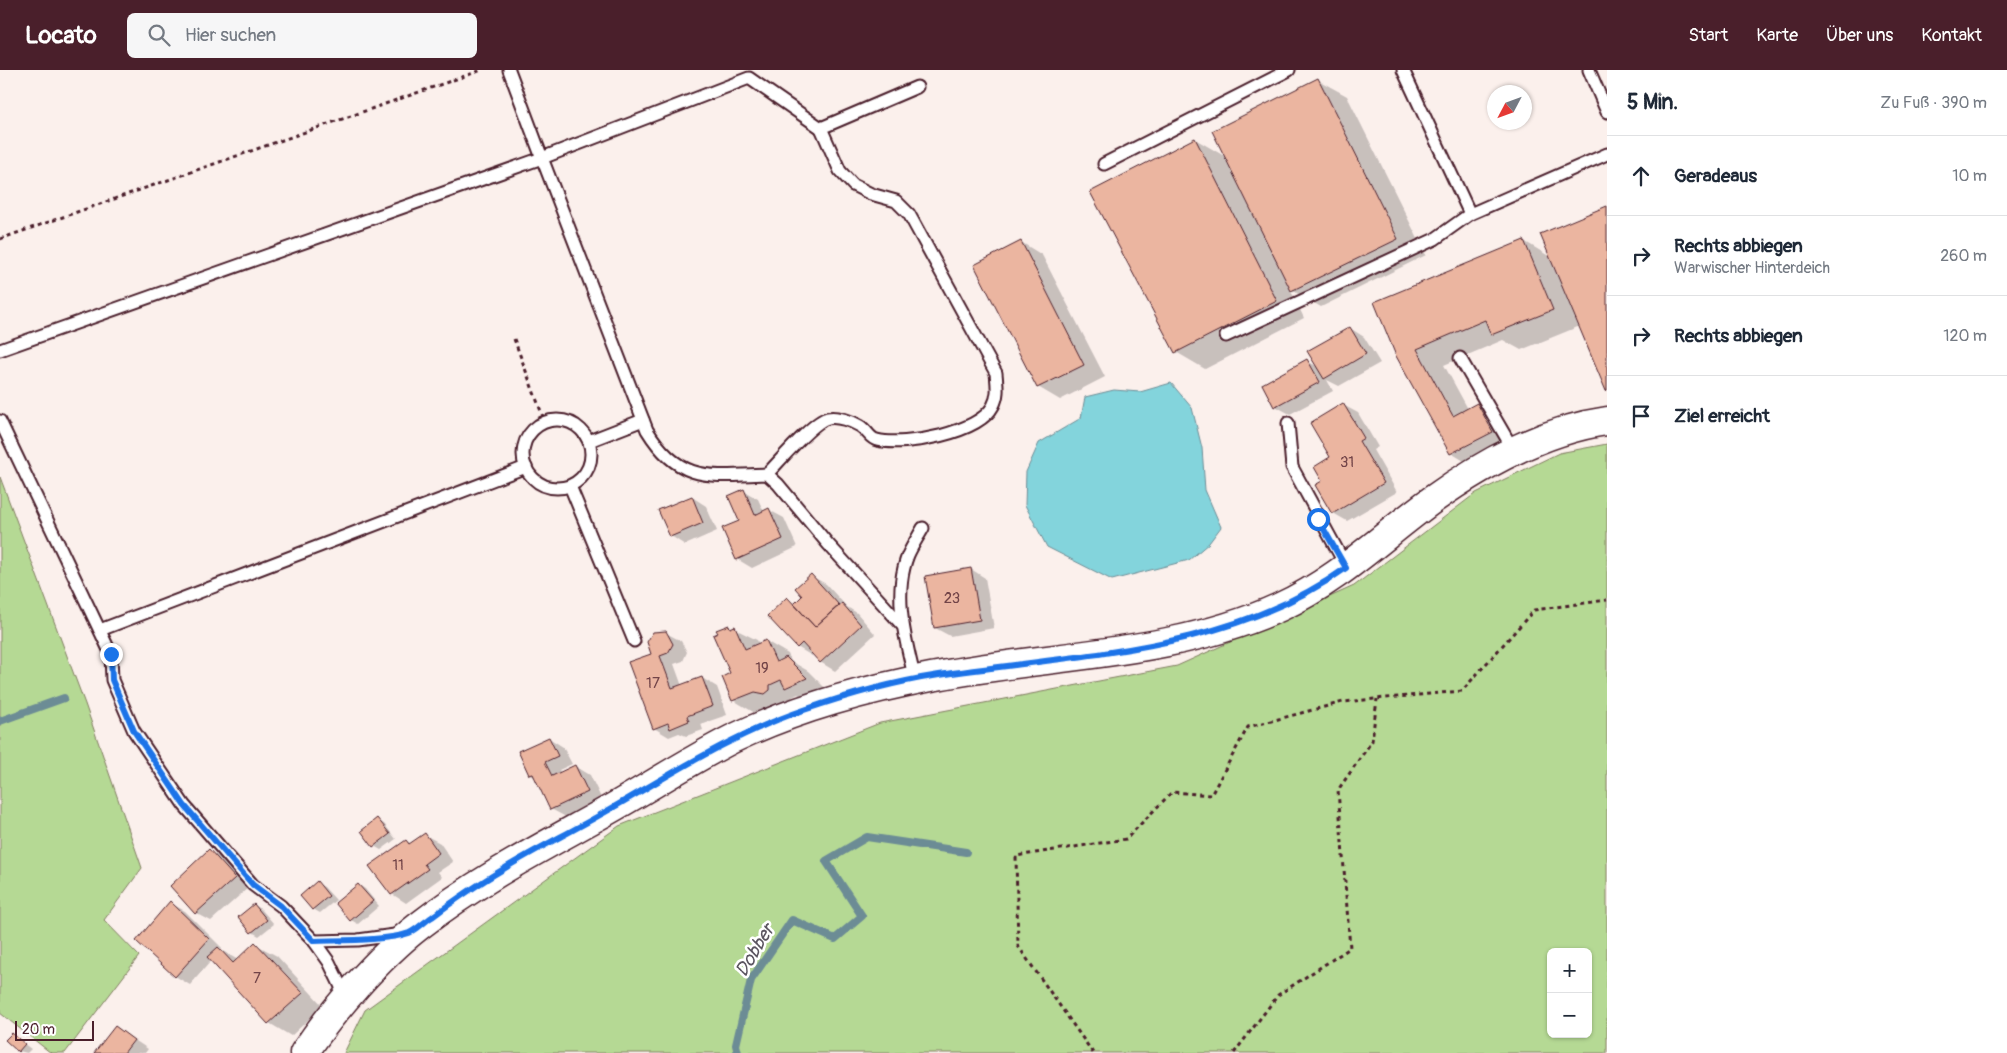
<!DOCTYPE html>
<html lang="de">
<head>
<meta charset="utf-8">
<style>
  body { margin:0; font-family:Pangolin,sans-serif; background:#f6f6f7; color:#1f2937 }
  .controls { position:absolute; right:15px; bottom:15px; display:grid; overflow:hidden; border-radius:8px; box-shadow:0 1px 4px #0004 }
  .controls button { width:45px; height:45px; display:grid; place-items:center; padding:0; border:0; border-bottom:1px solid #e0e1e3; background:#fff; color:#1f2937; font:25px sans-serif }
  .compass { position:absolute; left:1487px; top:15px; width:45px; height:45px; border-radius:50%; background:#fff; box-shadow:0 1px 4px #0004; rotate:229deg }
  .scale { position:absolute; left:15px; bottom:12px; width:79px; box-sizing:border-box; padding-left:5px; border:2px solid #4a1f2b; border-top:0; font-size:14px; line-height:18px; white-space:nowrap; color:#4a1f2b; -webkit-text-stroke:4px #fff; paint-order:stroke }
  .stop { position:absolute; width:15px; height:15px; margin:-11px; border:4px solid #1a73e8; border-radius:50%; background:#fff }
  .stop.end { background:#1a73e8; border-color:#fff; box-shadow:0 1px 5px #0008 }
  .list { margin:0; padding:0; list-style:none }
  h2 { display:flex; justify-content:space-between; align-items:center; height:65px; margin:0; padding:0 20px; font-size:21px }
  h2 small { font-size:16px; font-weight:400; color:#747a83 }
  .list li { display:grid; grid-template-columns:32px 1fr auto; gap:15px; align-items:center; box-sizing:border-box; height:80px; padding:0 20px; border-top:1px solid #e0e1e3 }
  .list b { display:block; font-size:19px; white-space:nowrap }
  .list p { margin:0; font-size:16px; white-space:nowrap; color:#747a83 }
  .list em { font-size:16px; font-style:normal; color:#747a83 }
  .icon { flex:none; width:28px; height:28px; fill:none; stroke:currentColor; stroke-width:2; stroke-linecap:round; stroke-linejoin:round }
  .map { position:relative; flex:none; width:1607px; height:983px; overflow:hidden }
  header { display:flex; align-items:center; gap:30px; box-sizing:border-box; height:70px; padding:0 25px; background:#4a1f2b; color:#fff }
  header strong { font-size:24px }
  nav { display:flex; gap:28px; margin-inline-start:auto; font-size:18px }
  .search { width:350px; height:45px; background:#f6f6f7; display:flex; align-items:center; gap:12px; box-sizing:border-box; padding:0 18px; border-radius:8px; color:#747a83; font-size:19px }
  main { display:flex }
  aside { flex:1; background:#fff }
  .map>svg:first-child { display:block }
  .green { fill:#b5d994; stroke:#807c60; fill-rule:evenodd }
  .water { fill:#83d4dc; stroke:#6c8c95 }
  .shadow { fill:#0003 }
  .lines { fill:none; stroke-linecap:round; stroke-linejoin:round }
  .stream { stroke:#6c8c95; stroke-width:8 }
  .building { fill:#ebb5a0; stroke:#4a1f2b }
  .service-casing { stroke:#4a1f2b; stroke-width:15 }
  .tertiary-casing { stroke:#4a1f2b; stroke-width:31 }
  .path { stroke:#4a1f2b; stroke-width:3; stroke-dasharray:4 4; stroke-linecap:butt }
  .service { stroke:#fff; stroke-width:11 }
  .tertiary { stroke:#fff; stroke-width:28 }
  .route { stroke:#1a73e8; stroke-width:6 }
  .labels { text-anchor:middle; stroke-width:5; stroke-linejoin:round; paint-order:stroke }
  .number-label { font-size:15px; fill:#724448 }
  .water-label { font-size:19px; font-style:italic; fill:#5b5560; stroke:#fff }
</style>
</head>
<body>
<header>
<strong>Locato</strong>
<div class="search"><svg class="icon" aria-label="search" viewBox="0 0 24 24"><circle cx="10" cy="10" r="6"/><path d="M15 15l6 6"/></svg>Hier suchen</div>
<nav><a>Start</a><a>Karte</a><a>Über uns</a><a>Kontakt</a></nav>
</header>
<main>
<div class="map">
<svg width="1607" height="983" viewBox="0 0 1607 983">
  <rect width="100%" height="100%" fill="#fbf0ec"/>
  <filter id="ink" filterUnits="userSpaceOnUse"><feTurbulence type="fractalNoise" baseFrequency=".02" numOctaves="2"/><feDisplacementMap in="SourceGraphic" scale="10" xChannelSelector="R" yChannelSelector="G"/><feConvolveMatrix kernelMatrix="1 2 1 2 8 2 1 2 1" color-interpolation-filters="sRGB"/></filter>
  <g filter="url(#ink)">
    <!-- green -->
    <g class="green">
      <path d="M 1607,374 L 1607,983 L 344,983 L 365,940 L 619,756 L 880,653 L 1177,596 L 1354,516 L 1476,423 L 1559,383 ZM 1551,882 L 1588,882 L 1588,964 L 1551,964 Z"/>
      <path d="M 0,407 L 85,634 L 142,798 L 104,850 L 139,886 L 65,983 L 51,983 L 0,943 Z"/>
    </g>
    <!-- water -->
    <path class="water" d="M 1171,313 L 1192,338 L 1202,378 L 1205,420 L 1221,457 L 1209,473 L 1189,490 L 1112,510 L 1047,477 L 1025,435 L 1026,402 L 1039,373 L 1081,348 L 1085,327 L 1114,320 L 1140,322 Z"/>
    <!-- shadow -->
    <g class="shadow">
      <path d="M 1318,10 L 1347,26 L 1426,185 L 1321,237 L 1290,219 L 1304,248 L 1205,299 L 1176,282 L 1091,122 L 1195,69 L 1226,87 Z"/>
      <path d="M 1607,137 L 1607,319 L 1580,256 L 1521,280 L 1503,270 L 1444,295 L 1468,339 L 1477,334 L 1505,351 L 1520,378 L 1479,400 L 1451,383 L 1398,285 L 1524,171 L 1552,188 Z"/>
      <path d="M 1021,172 L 1042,185 L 1105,307 L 1060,330 L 1038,317 L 976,195 Z"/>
      <path d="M 1350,258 L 1364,267 L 1380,293 L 1339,316 L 1327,310 L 1333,321 L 1290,344 L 1275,336 L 1307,291 L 1318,297 Z"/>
      <path d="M 1343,335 L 1358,343 L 1378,377 L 1373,380 L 1397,422 L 1347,451 L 1333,443 L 1324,411 L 1332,388 Z"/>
      <path d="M 744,421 L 758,429 L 764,442 L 769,440 L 784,448 L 797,477 L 752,498 L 737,489 Z"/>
      <path d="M 692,427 L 706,436 L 717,461 L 685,475 L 671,466 Z"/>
      <path d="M 971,499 L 985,508 L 994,558 L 950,566 L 935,558 Z"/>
      <path d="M 811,506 L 826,514 L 847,537 L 857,543 L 875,564 L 835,601 L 820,592 L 813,584 L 812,586 L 797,577 L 787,529 L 796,534 L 804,526 Z"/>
      <path d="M 729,556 L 757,570 L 759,574 L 766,571 L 788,584 L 791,591 L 808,601 L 828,621 L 807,630 L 798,624 L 792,627 L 791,633 L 787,636 L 777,634 L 755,643 L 733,630 Z"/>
      <path d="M 666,563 L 681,571 L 687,582 L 683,591 L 674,594 L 682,616 L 702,608 L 717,617 L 727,645 L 701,654 L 703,660 L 686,666 L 679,663 L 669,667 L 654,658 L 653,584 Z"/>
      <path d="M 549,668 L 563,677 L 572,694 L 559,700 L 561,703 L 575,696 L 590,705 L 602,730 L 566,747 L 551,739 L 537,709 L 530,705 Z"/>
      <path d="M 378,750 L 384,754 L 396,769 L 381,780 L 374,776 L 363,761 Z"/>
      <path d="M 425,765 L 440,773 L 453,792 L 438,802 L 442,807 L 406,833 L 392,824 L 406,771 L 412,774 Z"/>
      <path d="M 209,781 L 224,789 L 249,817 L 211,851 L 196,843 Z"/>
      <path d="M 317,813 L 324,817 L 336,830 L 320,843 L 313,839 Z"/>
      <path d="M 359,815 L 365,819 L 379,836 L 358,854 L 351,850 Z"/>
      <path d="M 170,833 L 185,841 L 222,878 L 221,880 L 238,890 L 255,874 L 277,886 L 323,936 L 291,966 L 269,953 L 211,891 L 190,915 L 175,906 Z"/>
      <path d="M 254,835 L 261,839 L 274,854 L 259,866 L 252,862 L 240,847 Z"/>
      <path d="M 115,957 L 148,979 L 145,983 L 96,983 Z"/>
      <path d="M 12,965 L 31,979 L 27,983 L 19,981 Z"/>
    </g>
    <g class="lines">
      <!-- stream -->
      <g class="stream">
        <path d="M 0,651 L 64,628"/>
        <path d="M 738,983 L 736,975 L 751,910 L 792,850 L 835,869 L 862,846 L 826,791 L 867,767 L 966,782"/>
      </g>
    </g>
    <!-- building -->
    <g class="building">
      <path d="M 1318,8 L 1398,169 L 1291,221 L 1212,61 Z"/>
      <path d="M 1195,68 L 1277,231 L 1175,283 L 1090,122 Z"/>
      <path d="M 1607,136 L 1607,320 L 1606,321 L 1540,164 Z"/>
      <path d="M 1524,170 L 1553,240 L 1491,265 L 1485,250 L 1417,279 L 1453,346 L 1477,333 L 1493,362 L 1450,384 L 1396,286 L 1374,232 Z"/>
      <path d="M 1021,171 L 1084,295 L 1037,318 L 974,195 Z"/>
      <path d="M 1350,257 L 1366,284 L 1324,309 L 1307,281 Z"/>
      <path d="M 1307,289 L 1320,312 L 1274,337 L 1262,314 Z"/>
      <path d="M 1343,333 L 1364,368 L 1359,371 L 1384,413 L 1332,444 L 1315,415 L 1322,411 L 1314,397 L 1330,387 L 1310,353 Z"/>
      <path d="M 744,419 L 755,445 L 769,438 L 783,469 L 736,490 L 722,458 L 739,451 L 728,426 Z"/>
      <path d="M 692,426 L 703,453 L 670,467 L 658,440 Z"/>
      <path d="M 971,498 L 980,550 L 934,558 L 925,506 Z"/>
      <path d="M 811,504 L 839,535 L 815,557 L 794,534 L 802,526 L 795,518 Z"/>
      <path d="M 787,527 L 815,557 L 842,533 L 861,555 L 820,593 L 802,573 L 797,578 L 767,546 Z"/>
      <path d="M 729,555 L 730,558 L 735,556 L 745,579 L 766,570 L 776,592 L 786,587 L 807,608 L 785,618 L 781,610 L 770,615 L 770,620 L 765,624 L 755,622 L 732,631 L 722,607 L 730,603 L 713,565 L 718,563 L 716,560 Z"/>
      <path d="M 666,561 L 673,574 L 668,583 L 660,586 L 672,618 L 702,607 L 713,636 L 687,646 L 689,651 L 670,659 L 668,653 L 653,659 L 628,592 L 651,584 L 647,572 L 653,562 Z"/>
      <path d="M 549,667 L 558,686 L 545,692 L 552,706 L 575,695 L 588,722 L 550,740 L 533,704 L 529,705 L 518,681 Z"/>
      <path d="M 377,748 L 390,764 L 373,777 L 361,761 Z"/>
      <path d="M 425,763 L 439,783 L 424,794 L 428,799 L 391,825 L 369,796 L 406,770 L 409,774 Z"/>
      <path d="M 209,779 L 235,808 L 195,844 L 170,816 Z"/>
      <path d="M 317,811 L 329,826 L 312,840 L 300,826 Z"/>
      <path d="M 358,814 L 373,831 L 350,851 L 335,833 Z"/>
      <path d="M 170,831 L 209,869 L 175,907 L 136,871 Z"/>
      <path d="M 254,834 L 267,850 L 251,863 L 238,847 Z"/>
      <path d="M 255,872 L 303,923 L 268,954 L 207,887 L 218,877 L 233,893 Z"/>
      <path d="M 115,956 L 134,970 L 124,983 L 94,983 Z"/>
      <path d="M 12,963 L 25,974 L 18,982 L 5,970 Z"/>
    </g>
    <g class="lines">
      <defs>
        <g id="service">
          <path d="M 509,0 L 542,88 L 749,8 L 821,58"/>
          <path d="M 1403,0 L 1470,144"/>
          <path d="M 1589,0 L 1607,42"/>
          <path d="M 1104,94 L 1289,0"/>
          <path d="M 1226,266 L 1435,169 L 1470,144 L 1607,84"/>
          <path d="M 0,280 L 542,88 L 647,360 C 680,414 711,406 767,404 L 778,414 L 828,474 L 902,555"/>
          <path d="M 1460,288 L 1514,381"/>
          <circle cx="557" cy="384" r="34"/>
          <path d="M 0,351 L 111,584 L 112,610 L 134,661 L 184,735 L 253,815 L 281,836 L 314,871 L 329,892 L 346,927"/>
          <path d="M 1288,353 L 1292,397 L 1347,498"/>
          <path d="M 589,371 L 643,350"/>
          <path d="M 767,404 C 779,392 813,351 828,348 C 837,346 852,351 860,356 C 867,360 870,369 877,370 C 905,377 979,363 993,336 C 999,325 997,315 996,303 L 909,144 L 896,131 L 871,124 L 853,115 L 840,101 L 821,58 L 917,17"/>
          <path d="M 570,416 L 634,571"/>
          <path d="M 100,560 L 526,397"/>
          <path d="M 915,610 C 906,571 892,525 908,485 C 912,476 918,467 923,458"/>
          <path d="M 314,871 L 358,870 L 402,864"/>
        </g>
        <path id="tertiary" d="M 304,983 C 332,941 379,887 419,856 C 474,813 535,781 596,747 C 642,722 685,693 732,669 C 794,639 863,620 931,607 C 1046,584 1171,587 1280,537 C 1339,510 1381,467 1432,430 C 1484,393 1543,360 1607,351"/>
      </defs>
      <!-- service casing -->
      <use href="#service" class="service-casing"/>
      <!-- tertiary casing -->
      <use href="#tertiary" class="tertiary-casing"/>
      <!-- path -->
      <g class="path">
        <path d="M 0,169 L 482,0"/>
        <path d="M 514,269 L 545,352"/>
        <path d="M 1093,983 L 1018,876 L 1016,786 L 1126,769 L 1172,722 L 1211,725 L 1248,657 L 1343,632 L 1462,621 L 1534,540 L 1607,530"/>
        <path d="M 1234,983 L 1278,925 L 1350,878 L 1338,720 L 1372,671 L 1377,629"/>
      </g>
      <!-- service -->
      <use href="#service" class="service"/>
      <!-- tertiary -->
      <use href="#tertiary" class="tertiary"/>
    </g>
  </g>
  <g class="lines" filter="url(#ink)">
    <!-- route -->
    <path class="route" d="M 111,584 L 112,610 L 134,661 L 184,735 L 253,815 L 281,836 L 314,871 C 340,870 386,871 409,863 C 417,860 425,851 432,847 C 455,830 478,814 502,800 C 534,780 567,764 600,745 C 667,707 730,665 804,640 C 847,625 894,612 939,605 C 1077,584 1229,582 1346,498 L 1318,449"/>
  </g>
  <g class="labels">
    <!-- number labels -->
    <g class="number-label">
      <text x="1347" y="397">31</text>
      <text x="952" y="533">23</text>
      <text x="762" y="603">19</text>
      <text x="653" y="618">17</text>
      <text x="398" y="800">11</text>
      <text x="257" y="913">7</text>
    </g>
    <!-- water labels -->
    <g class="water-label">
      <text transform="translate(754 880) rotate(-59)" y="7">Dobber</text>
    </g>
  </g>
</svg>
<div class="controls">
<button>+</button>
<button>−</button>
</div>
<svg class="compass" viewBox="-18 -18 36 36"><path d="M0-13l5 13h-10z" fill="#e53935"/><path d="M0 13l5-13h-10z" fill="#747a83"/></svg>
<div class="scale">20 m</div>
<div class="stop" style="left:1318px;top:449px"></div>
<div class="stop end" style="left:111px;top:584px"></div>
</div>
<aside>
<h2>5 Min.<small>Zu Fuß · 390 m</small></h2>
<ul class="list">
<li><svg class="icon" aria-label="ahead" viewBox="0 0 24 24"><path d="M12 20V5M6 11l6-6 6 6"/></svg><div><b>Geradeaus</b></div><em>10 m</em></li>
<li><svg class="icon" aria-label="right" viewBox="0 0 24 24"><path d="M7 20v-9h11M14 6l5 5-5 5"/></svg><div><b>Rechts abbiegen</b><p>Warwischer Hinterdeich</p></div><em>260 m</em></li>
<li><svg class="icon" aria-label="right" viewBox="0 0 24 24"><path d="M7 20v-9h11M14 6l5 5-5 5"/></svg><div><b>Rechts abbiegen</b></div><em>120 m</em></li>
<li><svg class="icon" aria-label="arrive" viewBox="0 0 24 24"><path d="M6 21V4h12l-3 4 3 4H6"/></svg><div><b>Ziel erreicht</b></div></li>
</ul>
</aside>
</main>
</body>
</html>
